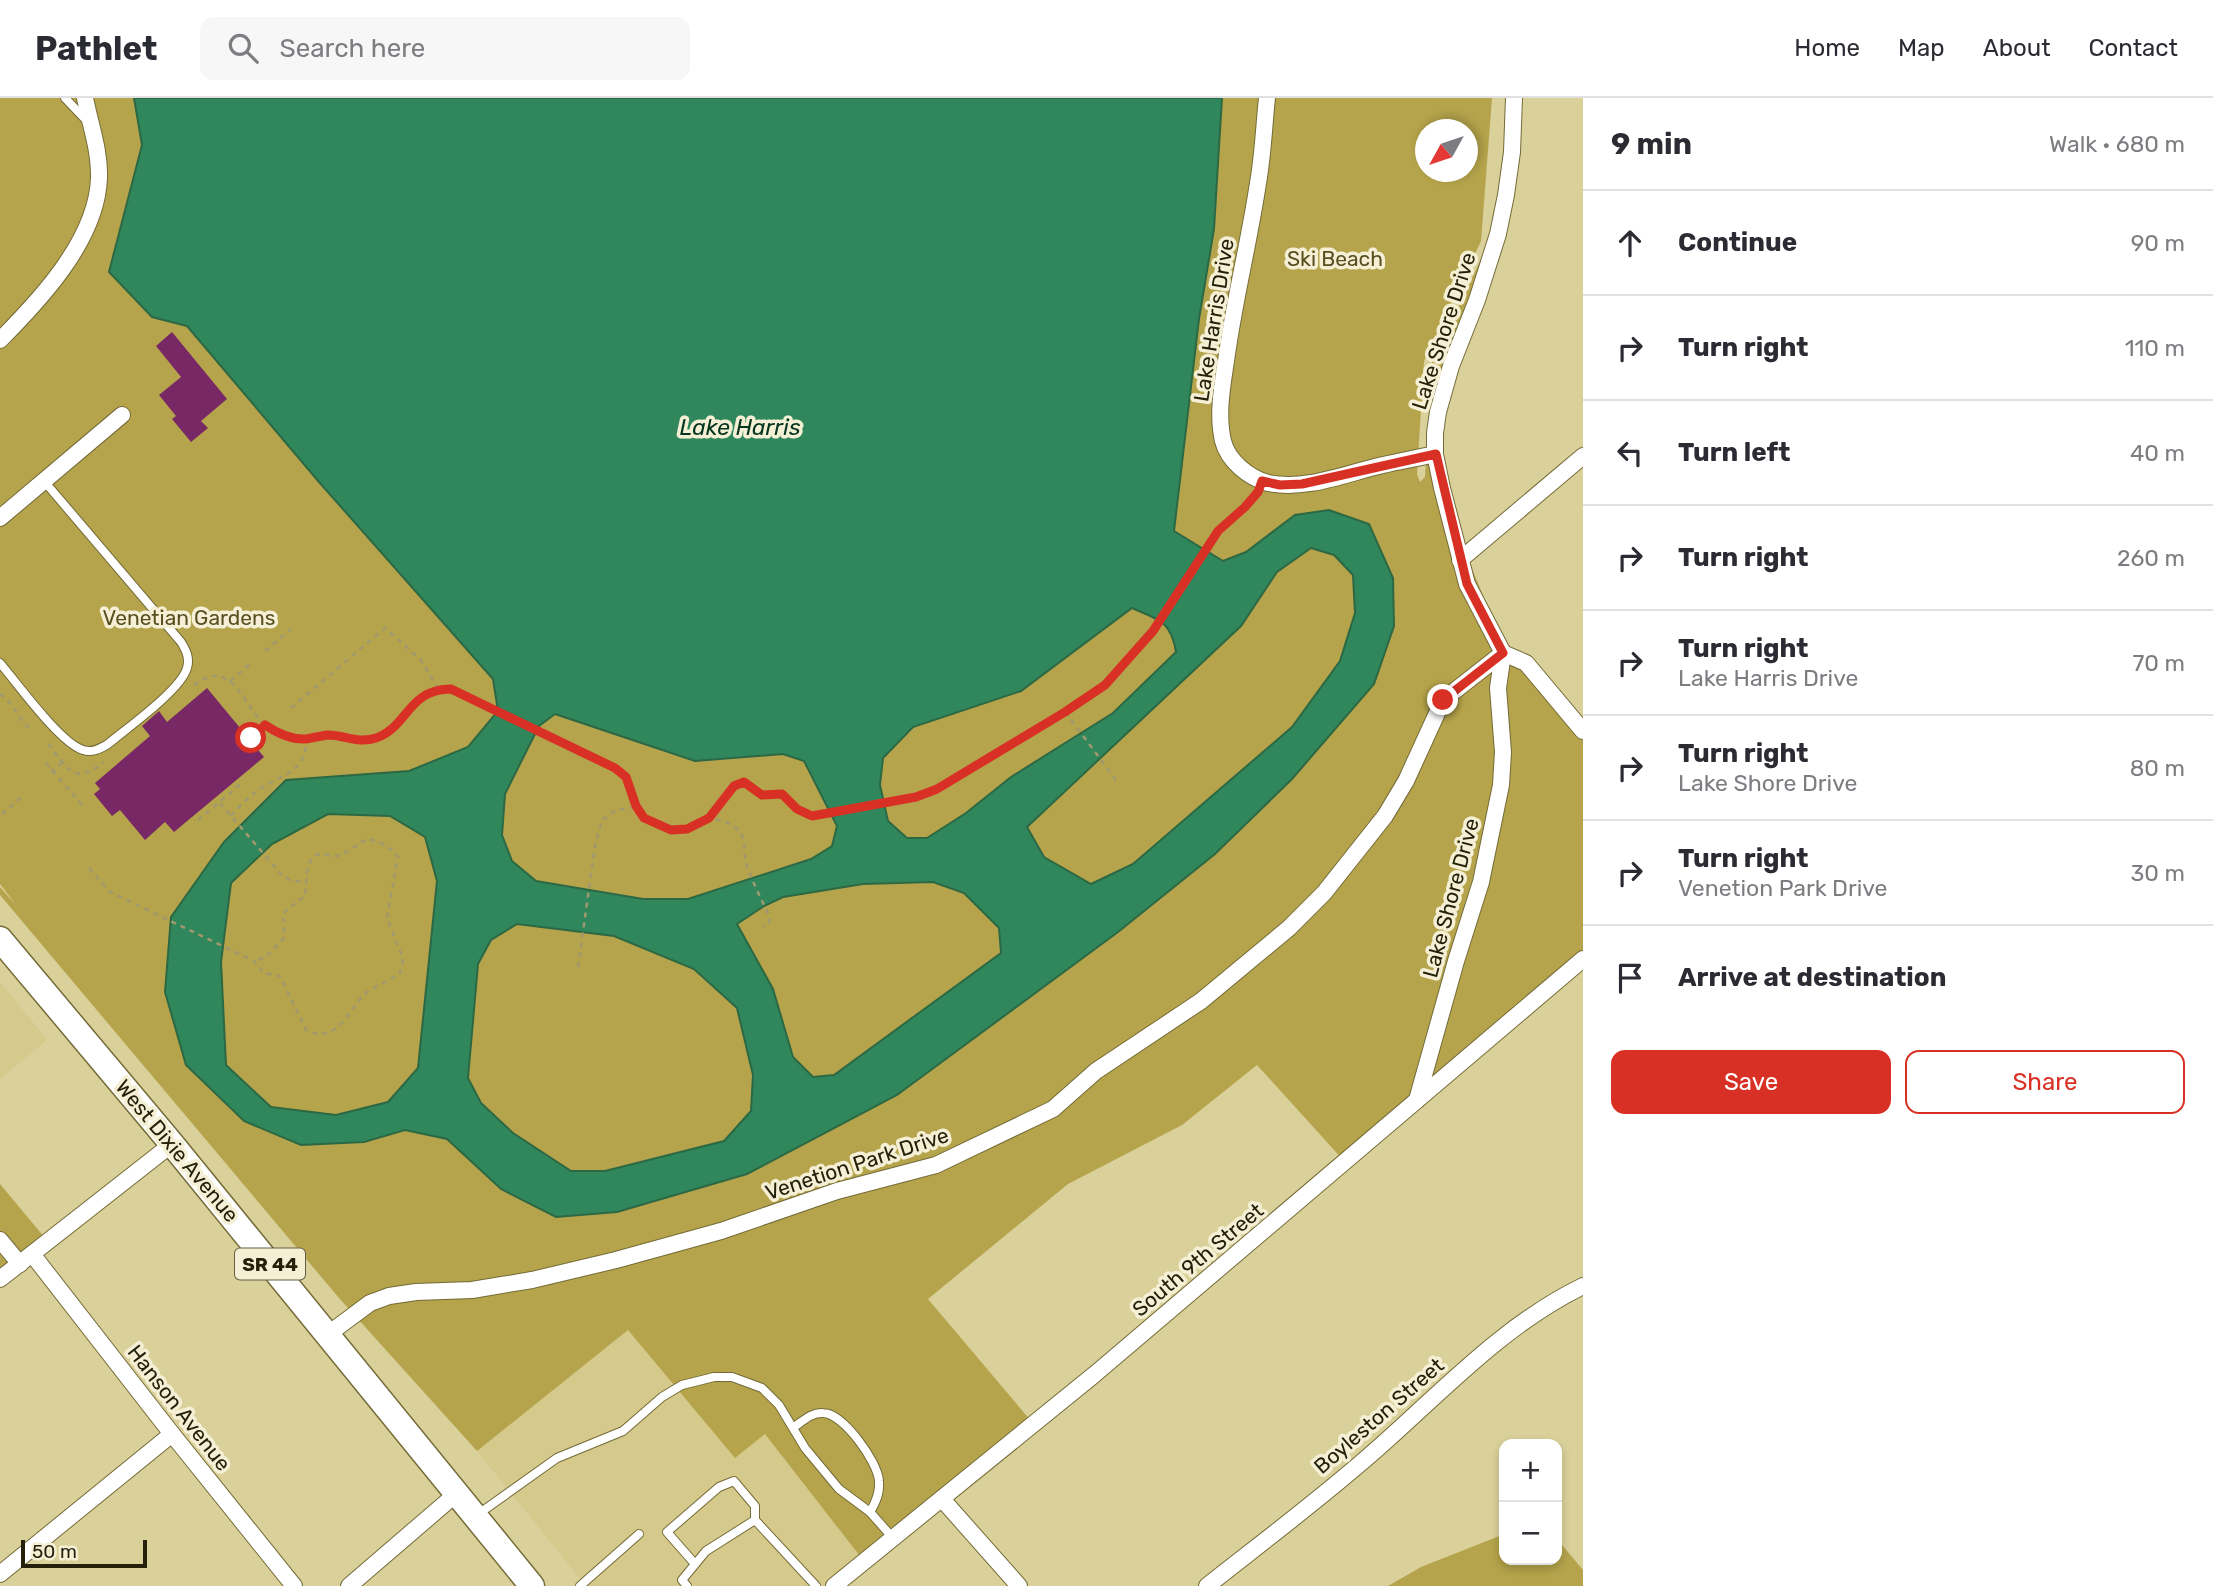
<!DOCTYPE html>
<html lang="en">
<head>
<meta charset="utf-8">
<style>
  body { margin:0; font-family:Rubik,sans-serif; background:#f7f7f7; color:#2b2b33 }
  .controls { position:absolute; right:21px; bottom:21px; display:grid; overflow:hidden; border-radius:14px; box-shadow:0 4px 10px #0003 }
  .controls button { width:63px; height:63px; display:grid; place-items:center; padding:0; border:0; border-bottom:2px solid #e1e1e2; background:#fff; color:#2b2b33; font:35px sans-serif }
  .compass { position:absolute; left:1415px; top:21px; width:63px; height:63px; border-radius:50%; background:#fff; box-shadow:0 4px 10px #0003; rotate:230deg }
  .scale { position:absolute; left:21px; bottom:18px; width:126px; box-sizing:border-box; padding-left:7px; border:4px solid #24200a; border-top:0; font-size:19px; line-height:24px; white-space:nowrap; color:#24200a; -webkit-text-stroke:5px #f5f0d5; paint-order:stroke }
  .stop { position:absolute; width:21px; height:21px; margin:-16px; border:5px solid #d93025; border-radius:50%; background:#fff }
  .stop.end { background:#d93025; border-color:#fff; box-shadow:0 2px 7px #0008 }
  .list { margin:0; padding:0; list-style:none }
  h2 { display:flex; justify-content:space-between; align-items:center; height:91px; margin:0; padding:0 28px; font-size:30px }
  h2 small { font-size:23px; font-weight:400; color:#7c7c81 }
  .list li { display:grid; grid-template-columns:46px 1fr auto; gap:21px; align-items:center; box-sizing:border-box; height:105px; padding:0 28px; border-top:2px solid #e1e1e2 }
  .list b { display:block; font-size:26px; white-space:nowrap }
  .list p { margin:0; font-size:23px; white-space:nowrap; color:#7c7c81 }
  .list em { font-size:23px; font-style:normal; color:#7c7c81 }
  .actions { display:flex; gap:14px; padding:21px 28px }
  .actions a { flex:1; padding:16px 0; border:2px solid #d93025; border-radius:14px; text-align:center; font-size:24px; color:#d93025 }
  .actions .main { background:#d93025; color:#fff }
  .icon { flex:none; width:38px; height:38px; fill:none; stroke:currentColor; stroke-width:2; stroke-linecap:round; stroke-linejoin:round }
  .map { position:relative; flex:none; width:1583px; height:1488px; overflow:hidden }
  header { display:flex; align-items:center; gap:42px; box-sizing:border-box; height:98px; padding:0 35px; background:#fff; border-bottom:2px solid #e1e1e2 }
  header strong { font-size:33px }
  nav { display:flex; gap:38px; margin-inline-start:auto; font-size:24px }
  .search { width:490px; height:63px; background:#f7f7f7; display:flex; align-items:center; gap:18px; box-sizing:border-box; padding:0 24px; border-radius:14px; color:#7c7c81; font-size:26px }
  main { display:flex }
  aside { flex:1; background:#fff }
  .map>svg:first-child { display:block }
  .built { fill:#d5c98b }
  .green { fill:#b5a44b; fill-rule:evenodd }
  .water { fill:#30875c; stroke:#2c6843; stroke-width:2; fill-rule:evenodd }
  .building { fill:#782865 }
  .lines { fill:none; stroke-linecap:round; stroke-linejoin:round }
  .service-casing { stroke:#746b38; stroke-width:10 }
  .minor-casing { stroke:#746b38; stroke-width:18 }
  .primary-casing { stroke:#746b38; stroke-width:27 }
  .path { stroke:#a1996d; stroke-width:2.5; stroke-dasharray:5 5; stroke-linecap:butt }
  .service { stroke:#fff; stroke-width:8 }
  .minor { stroke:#fff; stroke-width:16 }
  .primary { stroke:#fff; stroke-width:24 }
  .route { stroke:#d93025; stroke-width:9 }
  .labels { text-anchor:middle; stroke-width:7; stroke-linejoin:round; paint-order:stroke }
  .shield { fill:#f5f0d5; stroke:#635e47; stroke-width:2 }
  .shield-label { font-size:19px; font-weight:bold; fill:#24200a }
  .park-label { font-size:21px; fill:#584f21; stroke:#f5f0d5 }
  .street-label { font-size:21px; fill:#24200a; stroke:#f5f0d5 }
  .water-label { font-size:23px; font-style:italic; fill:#03351f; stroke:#f5f0d5 }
</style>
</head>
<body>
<header>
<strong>Pathlet</strong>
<div class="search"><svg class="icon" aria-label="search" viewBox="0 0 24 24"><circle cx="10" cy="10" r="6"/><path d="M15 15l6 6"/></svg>Search here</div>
<nav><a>Home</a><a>Map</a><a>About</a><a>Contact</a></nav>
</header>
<main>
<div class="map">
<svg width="1583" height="1488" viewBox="0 0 1583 1488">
  <rect width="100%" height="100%" fill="#dad09a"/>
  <!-- built -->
  <g class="built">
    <path d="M 0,884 L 47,942 L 0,981 Z"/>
    <path d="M 628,1232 L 735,1360 L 765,1336 L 863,1462 L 834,1488 L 586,1488 L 477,1353 Z"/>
  </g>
  <!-- green -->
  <g class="green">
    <path d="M 0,0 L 134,0 L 142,47 L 109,174 L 152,219 L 187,228 L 319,384 L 493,581 L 498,613 L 468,649 L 409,673 L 286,682 L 171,819 L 244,1023 L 364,1044 L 405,1032 L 447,1041 L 501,1091 L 556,1119 L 897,997 L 1118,834 L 1215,756 L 1292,681 L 1393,480 L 1295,417 L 1246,454 L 1223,463 L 1174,433 L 1199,221 L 1214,131 L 1222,0 L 1492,0 L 1481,143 L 1424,263 L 1417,376 L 1420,384 L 1425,379 L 1432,264 L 1484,155 L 1439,344 L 1446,407 L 1502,544 L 1583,637 L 1583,857 L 1345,1064 L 1257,967 L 1182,1027 L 1068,1086 L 928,1201 L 1031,1323 L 863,1462 L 765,1336 L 735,1360 L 628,1232 L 477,1353 L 339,1200 L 0,797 L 0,789 L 16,807 L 0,786 ZM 1426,32 L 1468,32 L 1468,74 L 1426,74 Z"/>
    <path d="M 1312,450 L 1334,457 L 1353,477 L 1355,515 L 1340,563 L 1292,629 L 1133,766 L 1091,786 L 1044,759 L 1026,729 L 1241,528 L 1277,474 Z"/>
    <path d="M 1132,509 C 1159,522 1171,523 1176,554 L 1113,615 L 1011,679 L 966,715 L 927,740 L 907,740 L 888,723 L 880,688 L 883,660 L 913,629 L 1021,593 Z"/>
    <path d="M 555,616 L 695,663 L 783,656 L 804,663 L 837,728 L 832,748 L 811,761 L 688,801 L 643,801 L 536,783 L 512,763 L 502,736 L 505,696 L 539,628 Z"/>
    <path d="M 328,716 L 390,718 L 426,739 L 437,783 L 418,970 L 388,1004 L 336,1017 L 271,1009 L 226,966 L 221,864 L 231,785 L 272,746 Z"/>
    <path d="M 933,784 L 964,795 L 999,830 L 1001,855 L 834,977 L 813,979 L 793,959 L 773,891 L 736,826 L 764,808 L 783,799 L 863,786 Z"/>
    <path d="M 517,825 L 614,838 L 694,871 L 737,910 L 753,977 L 751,1013 L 724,1043 L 605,1073 L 571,1073 L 513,1035 L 481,1005 L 468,981 L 478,866 L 491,842 Z"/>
    <path d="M 0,1086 L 45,1140 L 0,1177 Z"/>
    <path d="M 1502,1437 L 1504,1437 L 1504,1462 L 1557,1462 L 1557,1441 L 1583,1472 L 1583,1488 L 1388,1488 L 1421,1469 Z"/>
  </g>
  <!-- water -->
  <path class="water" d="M 134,0 L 1222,0 L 1214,131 L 1199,221 L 1174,433 L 1223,463 L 1246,454 L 1295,417 L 1329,412 L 1369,426 L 1393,480 L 1394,528 L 1374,586 L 1292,681 L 1215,756 L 1118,834 L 897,997 L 747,1076 L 617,1114 L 556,1119 L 501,1091 L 447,1041 L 405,1032 L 364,1044 L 301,1047 L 244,1023 L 186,967 L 165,894 L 171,819 L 224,744 L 286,682 L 409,673 L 468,649 L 498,613 L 493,581 L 319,384 L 187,228 L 152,219 L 109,174 L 142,47 ZM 1311,450 L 1334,457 L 1353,477 L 1355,515 L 1340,563 L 1292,629 L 1133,766 L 1091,786 L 1044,759 L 1027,729 L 1241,528 L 1277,474 ZM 1132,510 C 1159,522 1171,523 1176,554 L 1113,615 L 1011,679 L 966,715 L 927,740 L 907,740 L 888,723 L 880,687 L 883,660 L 913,629 L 1021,593 ZM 555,616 L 695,663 L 783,656 L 804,663 L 837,728 L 832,748 L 811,761 L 688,801 L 643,801 L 536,783 L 512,763 L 502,737 L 505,696 L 539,628 ZM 328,716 L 390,718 L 425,739 L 437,783 L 418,970 L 388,1004 L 336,1017 L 271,1009 L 226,967 L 221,864 L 231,785 L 272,746 ZM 933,784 L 964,795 L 999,830 L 1001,855 L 834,977 L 813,979 L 793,959 L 773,891 L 737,826 L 764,808 L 783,799 L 863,786 ZM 517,826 L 614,838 L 694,871 L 737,910 L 753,977 L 751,1013 L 724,1043 L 605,1073 L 571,1073 L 513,1035 L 481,1005 L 468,980 L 478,866 L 491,842 Z"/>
  <!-- building -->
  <g class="building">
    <path d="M 172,234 L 227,301 L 201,323 L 208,330 L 191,344 L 172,321 L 176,318 L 159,297 L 181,279 L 156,248 Z"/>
    <path d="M 207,590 L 264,659 L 174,734 L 165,724 L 145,742 L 120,712 L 112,718 L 94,696 L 100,691 L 95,685 L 150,638 L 142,628 L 159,613 L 167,624 Z"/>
  </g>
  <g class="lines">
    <defs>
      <g id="service">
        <path d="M 65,0 L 87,23"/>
        <path d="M 0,565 C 17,585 60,645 83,652 C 92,655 100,651 108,646 C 127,630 181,592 187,570 C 190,560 186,552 181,544 L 44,383"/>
        <path d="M 794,1329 C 803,1323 812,1314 823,1315 C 843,1315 878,1364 879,1383 C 880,1395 876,1404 870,1414"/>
        <path d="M 477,1417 L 557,1360 L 623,1333 L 662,1299 L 682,1287 L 714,1279 L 732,1279 L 762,1290 L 779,1307 L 805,1350 L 839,1391 L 870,1414 L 893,1440"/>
        <path d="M 695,1466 L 667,1434 L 719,1389 L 734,1383 L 755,1408 L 755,1422"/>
        <path d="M 580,1488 L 639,1436"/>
        <path d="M 687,1488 L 682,1482 L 706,1453 L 755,1422 L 816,1488"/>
      </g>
      <g id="minor">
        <path d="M 1267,0 C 1264,28 1263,57 1258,85 C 1249,145 1234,203 1226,263 C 1222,289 1217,317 1223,343 C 1228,363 1249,380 1268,385 C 1306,393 1347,375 1383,367 C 1400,363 1418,360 1435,356"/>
        <path d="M 0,242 C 41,201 97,141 99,80 C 100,53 90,26 85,0"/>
        <path d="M 0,420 L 122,317"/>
        <path d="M 1460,462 L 1583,358"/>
        <path d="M 1417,1002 L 1456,863 L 1481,784 L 1501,687 L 1503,654 L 1498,590 L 1503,555 L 1467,486 L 1442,390 L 1435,356 L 1435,335 L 1438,314 L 1451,268 L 1477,202 L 1498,136 L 1506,97 L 1512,54 L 1514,0"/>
        <path d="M 0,1142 L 20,1166"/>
        <path d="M 32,1156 L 172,1336 L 294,1488"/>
        <path d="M 0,1181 L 172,1046"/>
        <path d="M 327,1237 L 370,1205 L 389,1198 L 416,1194 L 472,1192 L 532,1182 L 616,1162 L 721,1133 L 837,1093 L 936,1067 L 1053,1011 L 1096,973 L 1201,903 L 1289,830 L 1324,795 L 1385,718 L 1406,683 L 1443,602 L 1503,555 L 1526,565 L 1583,633"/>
        <path d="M 942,1401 L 1019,1488"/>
        <path d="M 0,1476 L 172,1336"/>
        <path d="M 349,1488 L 456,1396"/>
        <path d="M 834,1488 L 1095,1276 L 1583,861"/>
        <path d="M 1207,1488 C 1259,1447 1312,1407 1362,1364 C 1434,1303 1497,1230 1583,1188"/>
      </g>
      <path id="primary" d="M 0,841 L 172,1046 L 532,1488"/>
    </defs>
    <!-- service casing -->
    <use href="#service" class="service-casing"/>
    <!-- minor casing -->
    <use href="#minor" class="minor-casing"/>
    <!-- primary casing -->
    <use href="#primary" class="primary-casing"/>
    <!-- path -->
    <g class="path">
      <path d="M 265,553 L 291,531"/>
      <path d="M 230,583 L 250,566"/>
      <path d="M 194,587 C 233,558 242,607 265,627 C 275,635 289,640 300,640 C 311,641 321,636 332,638 C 347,639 359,646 375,641 C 407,631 413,581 459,593 L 615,671 C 638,688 628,713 654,726 C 673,736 682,732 700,723 C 714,717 735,724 742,738 C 746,746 743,757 746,765 C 752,784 762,802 770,820 L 769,825 L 763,829"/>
      <path d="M 0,596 C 16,608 16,618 30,631"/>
      <path d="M 291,610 L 385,530 L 420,561 L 439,592"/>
      <path d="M 1065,614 L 1117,683"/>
      <path d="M 251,641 L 265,627"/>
      <path d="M 48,646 C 68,670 73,689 104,664"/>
      <path d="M 46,665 L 83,708"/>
      <path d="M 51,674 L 63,664"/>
      <path d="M 220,705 L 281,776 L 290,782 L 307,785"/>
      <path d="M 2,716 L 25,696"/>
      <path d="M 231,718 C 240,708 249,698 260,691 C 281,676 306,676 306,642"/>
      <path d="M 709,720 L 734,688 L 744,684 L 762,697 L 782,696 L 797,711 L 812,718 L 916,699 L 937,691 L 1086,601 L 1105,587 L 1153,533 L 1218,433 L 1230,425 L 1255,397"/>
      <path d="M 198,722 L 241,686"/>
      <path d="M 89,770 L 110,794 L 254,863 L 264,875 L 280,878 L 306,932 C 339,947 347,912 366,895 C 376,887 390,883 400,875 L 403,861 L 387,820 L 398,759 C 389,748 380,743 367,741 C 357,746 346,757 336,758 C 330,758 324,755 319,756 C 304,760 307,786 305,798 L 283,815 L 284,840 L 266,859 L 254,863"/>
      <path d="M 578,869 L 595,748 L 602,722 L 615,713 L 636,708"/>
    </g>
    <!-- service -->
    <use href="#service" class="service"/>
    <!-- minor -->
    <use href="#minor" class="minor"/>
    <!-- primary -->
    <use href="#primary" class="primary"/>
  </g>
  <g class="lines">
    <!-- route -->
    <path class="route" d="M 251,640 L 265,627 C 277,635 291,642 306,641 C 313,640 320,638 328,637 C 345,637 358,646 376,640 C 407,630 408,591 451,591 L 615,670 L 626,679 L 636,708 L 644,720 L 671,732 L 687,731 L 709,720 L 734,688 L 744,684 L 762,697 L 782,696 L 797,711 L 812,718 L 916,699 L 937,691 L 1065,614 L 1105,587 L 1153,533 L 1218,433 L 1245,409 L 1258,394 L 1262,383 L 1280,387 L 1302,386 L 1436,356 L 1467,486 L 1503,555 L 1443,602"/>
  </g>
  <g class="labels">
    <!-- shield labels -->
    <rect class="shield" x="235" y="1150.5" width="70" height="31" rx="5"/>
    <g class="shield-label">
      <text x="270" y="1173">SR 44</text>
    </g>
    <!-- park labels -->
    <g class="park-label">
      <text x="1335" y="168">Ski Beach</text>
      <text x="189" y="527">Venetian Gardens</text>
    </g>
    <!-- street labels -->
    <g class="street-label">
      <text transform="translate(1214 222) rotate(-81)" y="7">Lake Harris Drive</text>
      <text transform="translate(1444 233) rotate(-72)" y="7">Lake Shore Drive</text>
      <text transform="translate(1451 800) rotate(-75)" y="7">Lake Shore Drive</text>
      <text transform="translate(177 1053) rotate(50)" y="7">West Dixie Avenue</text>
      <text transform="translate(857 1066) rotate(-18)" y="7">Venetion Park Drive</text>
      <text transform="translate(1198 1162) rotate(-40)" y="7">South 9th Street</text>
      <text transform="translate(179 1310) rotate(52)" y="7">Hanson Avenue</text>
      <text transform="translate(1379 1318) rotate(-41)" y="7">Boyleston Street</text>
    </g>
    <!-- water labels -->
    <g class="water-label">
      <text x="740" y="337">Lake Harris</text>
    </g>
  </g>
</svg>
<div class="controls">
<button>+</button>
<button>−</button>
</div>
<svg class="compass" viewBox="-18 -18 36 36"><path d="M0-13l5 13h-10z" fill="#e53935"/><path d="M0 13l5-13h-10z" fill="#7c7c81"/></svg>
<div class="scale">50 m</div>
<div class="stop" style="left:251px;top:640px"></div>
<div class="stop end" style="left:1443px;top:602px"></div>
</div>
<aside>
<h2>9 min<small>Walk · 680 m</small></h2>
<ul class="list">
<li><svg class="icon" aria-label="ahead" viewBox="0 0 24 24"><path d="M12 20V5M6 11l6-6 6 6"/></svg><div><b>Continue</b></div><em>90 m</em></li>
<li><svg class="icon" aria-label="right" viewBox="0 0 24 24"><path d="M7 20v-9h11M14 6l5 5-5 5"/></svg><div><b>Turn right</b></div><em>110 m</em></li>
<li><svg class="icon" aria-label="left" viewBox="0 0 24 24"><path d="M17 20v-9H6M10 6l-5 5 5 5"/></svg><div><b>Turn left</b></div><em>40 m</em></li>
<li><svg class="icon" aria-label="right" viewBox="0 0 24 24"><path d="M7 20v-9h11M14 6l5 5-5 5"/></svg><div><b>Turn right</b></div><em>260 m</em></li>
<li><svg class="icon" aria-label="right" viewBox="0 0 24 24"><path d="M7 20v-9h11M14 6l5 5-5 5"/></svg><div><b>Turn right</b><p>Lake Harris Drive</p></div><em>70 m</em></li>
<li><svg class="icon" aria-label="right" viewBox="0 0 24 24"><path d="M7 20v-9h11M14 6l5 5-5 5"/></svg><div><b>Turn right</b><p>Lake Shore Drive</p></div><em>80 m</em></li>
<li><svg class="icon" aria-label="right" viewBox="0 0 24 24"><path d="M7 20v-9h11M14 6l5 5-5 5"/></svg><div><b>Turn right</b><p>Venetion Park Drive</p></div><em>30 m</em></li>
<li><svg class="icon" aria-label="arrive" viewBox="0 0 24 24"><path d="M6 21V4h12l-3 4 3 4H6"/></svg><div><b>Arrive at destination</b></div></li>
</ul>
<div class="actions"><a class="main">Save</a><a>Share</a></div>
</aside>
</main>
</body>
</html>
